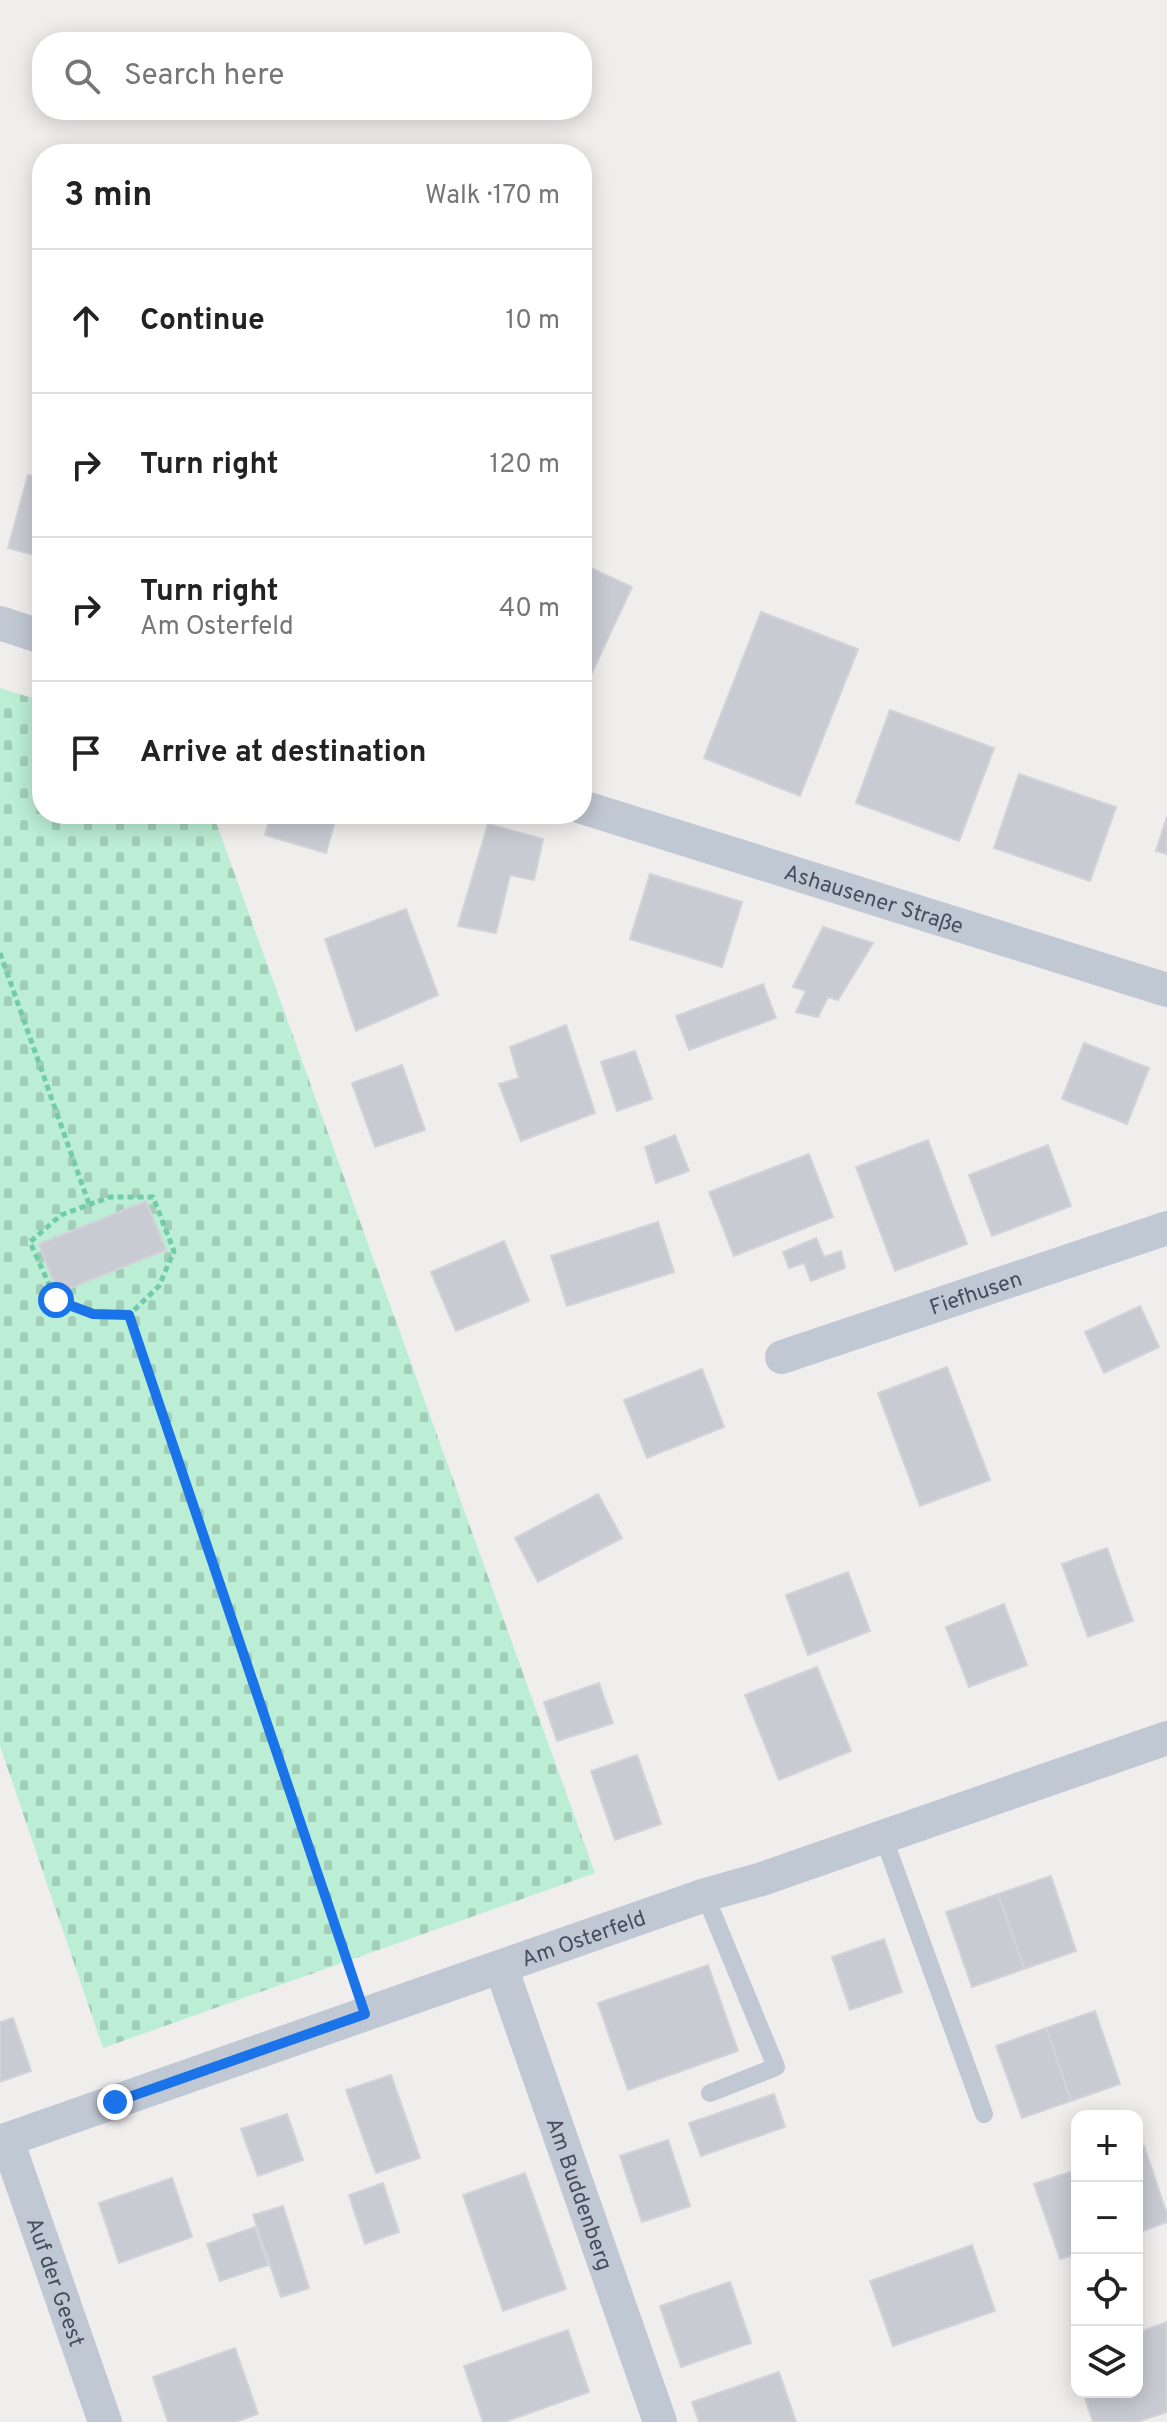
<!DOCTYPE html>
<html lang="en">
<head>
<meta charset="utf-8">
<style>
  body { margin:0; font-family:Overpass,sans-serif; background:#f2f2f2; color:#222 }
  .controls { position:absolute; right:24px; bottom:24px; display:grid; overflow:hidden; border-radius:16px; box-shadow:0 4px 20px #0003 }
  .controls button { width:72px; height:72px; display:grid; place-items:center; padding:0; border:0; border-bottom:2px solid #e0e0e0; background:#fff; color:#222; font:40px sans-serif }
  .stop { position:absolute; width:24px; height:24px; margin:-18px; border:6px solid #1a73e8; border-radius:50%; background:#fff }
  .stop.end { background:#1a73e8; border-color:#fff; box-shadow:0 2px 8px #0008 }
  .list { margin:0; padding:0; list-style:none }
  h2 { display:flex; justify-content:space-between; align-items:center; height:104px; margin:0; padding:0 32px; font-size:34px }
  h2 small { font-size:26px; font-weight:400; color:#767676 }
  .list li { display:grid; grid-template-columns:52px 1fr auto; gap:24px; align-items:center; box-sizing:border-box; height:144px; padding:0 32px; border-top:2px solid #e0e0e0 }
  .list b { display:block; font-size:30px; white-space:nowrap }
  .list p { margin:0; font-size:26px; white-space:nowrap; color:#767676 }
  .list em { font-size:26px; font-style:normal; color:#767676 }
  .icon { flex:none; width:44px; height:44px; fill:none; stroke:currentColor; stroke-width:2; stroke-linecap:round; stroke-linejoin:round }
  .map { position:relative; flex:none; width:1167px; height:2422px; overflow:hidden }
  .search { position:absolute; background:#fff; box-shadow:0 4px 20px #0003; left:32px; top:32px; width:560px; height:88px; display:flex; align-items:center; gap:20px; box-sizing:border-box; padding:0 28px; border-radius:32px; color:#767676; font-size:30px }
  .panel { position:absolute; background:#fff; box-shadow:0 4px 20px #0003; left:32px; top:144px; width:560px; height:680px; border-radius:32px }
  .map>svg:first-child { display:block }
  .cemetery { fill:url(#cemetery-stones) }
  .building { fill:#c9cbd3; stroke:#d1d3d9; stroke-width:2 }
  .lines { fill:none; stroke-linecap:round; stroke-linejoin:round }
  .path { stroke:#73cca9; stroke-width:5; stroke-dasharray:6 4; stroke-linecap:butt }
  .lane { stroke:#c0c8d3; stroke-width:18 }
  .street { stroke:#c0c8d3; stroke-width:34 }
  .route { stroke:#1a73e8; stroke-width:10 }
  .labels { text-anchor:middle; stroke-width:8; stroke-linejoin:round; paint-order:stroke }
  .street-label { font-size:22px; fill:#454e5a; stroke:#fff }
</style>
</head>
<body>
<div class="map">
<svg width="1167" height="2422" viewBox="0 0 1167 2422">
  <defs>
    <pattern id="cemetery-stones" width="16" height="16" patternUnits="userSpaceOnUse" patternTransform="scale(2)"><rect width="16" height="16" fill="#bbeed4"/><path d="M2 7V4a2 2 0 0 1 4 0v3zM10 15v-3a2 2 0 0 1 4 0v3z" fill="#a2ceb8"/></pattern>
  </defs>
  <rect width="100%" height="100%" fill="#f0eded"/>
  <!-- cemetery -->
  <path class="cemetery" d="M 0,688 L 42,701 L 42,814 L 213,814 L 595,1873 L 103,2048 L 0,1746 Z"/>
  <!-- building -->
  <g class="building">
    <path d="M 28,475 L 42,479 L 42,557 L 8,548 Z"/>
    <path d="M 582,564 L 632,587 L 582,694 Z"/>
    <path d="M 761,612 L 858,649 L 800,796 L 704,758 Z"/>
    <path d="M 890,710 L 994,748 L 959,841 L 856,803 Z"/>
    <path d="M 1019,774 L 1116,807 L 1090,881 L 994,848 Z"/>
    <path d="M 271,814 L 337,814 L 326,853 L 265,835 Z"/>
    <path d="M 1167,817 L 1167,854 L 1156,851 Z"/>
    <path d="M 488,824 L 543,839 L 534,880 L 510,875 L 496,933 L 458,926 Z"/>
    <path d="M 650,874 L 742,902 L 722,967 L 630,939 Z"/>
    <path d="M 406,909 L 438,995 L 356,1031 L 325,939 Z"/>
    <path d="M 823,927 L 873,943 L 838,1000 L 828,997 L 818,1017 L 796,1012 L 806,991 L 793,987 Z"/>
    <path d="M 763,984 L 776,1018 L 689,1050 L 676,1016 Z"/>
    <path d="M 566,1025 L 595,1113 L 521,1141 L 499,1084 L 519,1078 L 510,1047 Z"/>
    <path d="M 1084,1043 L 1149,1068 L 1127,1124 L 1062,1099 Z"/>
    <path d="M 635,1051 L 652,1099 L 617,1111 L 601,1062 Z"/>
    <path d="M 402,1065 L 425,1130 L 375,1147 L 352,1083 Z"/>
    <path d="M 675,1135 L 689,1171 L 656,1183 L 645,1147 Z"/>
    <path d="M 928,1140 L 967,1244 L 895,1271 L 856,1167 Z"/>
    <path d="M 1048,1145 L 1071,1206 L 992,1236 L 969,1175 Z"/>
    <path d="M 809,1154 L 833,1217 L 734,1256 L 709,1192 Z"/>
    <path d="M 146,1201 L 166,1250 L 58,1293 L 39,1244 Z"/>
    <path d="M 658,1222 L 674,1272 L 567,1306 L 551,1256 Z"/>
    <path d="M 816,1238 L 824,1257 L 841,1251 L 845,1268 L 811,1281 L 804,1263 L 789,1268 L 783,1252 Z"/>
    <path d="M 504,1241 L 529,1301 L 456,1331 L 431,1272 Z"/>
    <path d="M 1140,1306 L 1159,1347 L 1104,1373 L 1085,1332 Z"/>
    <path d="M 947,1367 L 990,1480 L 920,1506 L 878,1393 Z"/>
    <path d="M 702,1369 L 724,1427 L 647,1458 L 624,1400 Z"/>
    <path d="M 598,1494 L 622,1538 L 538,1582 L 515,1538 Z"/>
    <path d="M 1107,1548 L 1133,1621 L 1088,1637 L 1062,1564 Z"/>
    <path d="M 848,1572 L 870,1631 L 808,1655 L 786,1595 Z"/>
    <path d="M 1004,1604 L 1027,1665 L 969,1687 L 946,1627 Z"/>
    <path d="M 817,1667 L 851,1751 L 779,1780 L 745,1695 Z"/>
    <path d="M 599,1683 L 613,1723 L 557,1741 L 544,1702 Z"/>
    <path d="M 637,1755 L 661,1824 L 615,1840 L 591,1771 Z"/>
    <path d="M 1051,1876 L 1076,1951 L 1024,1969 L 998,1894 Z"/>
    <path d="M 998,1894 L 1024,1969 L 972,1987 L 946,1912 Z"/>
    <path d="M 884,1939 L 902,1992 L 850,2010 L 832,1957 Z"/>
    <path d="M 708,1965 L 738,2051 L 628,2090 L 598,2003 Z"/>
    <path d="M 1095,2011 L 1120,2084 L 1071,2101 L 1046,2028 Z"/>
    <path d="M 13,2018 L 31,2071 L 0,2082 L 0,2022 Z"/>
    <path d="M 1046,2028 L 1071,2101 L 1022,2118 L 996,2046 Z"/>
    <path d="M 391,2075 L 420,2158 L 376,2173 L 346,2090 Z"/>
    <path d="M 774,2094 L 785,2127 L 701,2156 L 689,2123 Z"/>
    <path d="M 287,2114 L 303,2160 L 258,2176 L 241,2129 Z"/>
    <path d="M 668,2140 L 690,2206 L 642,2222 L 620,2156 Z"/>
    <path d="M 1144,2146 L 1167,2214 L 1167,2222 L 1137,2233 L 1137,2149 Z"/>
    <path d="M 1077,2170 L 1077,2254 L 1060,2259 L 1034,2184 Z"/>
    <path d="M 525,2173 L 566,2289 L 503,2311 L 463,2195 Z"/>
    <path d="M 172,2178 L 192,2237 L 119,2263 L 99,2203 Z"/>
    <path d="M 383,2183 L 399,2232 L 365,2244 L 349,2195 Z"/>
    <path d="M 283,2206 L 309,2288 L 281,2297 L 253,2215 Z"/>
    <path d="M 255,2227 L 268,2265 L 220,2281 L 207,2244 Z"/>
    <path d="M 972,2245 L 995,2311 L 893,2346 L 870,2281 Z"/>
    <path d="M 730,2282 L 751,2343 L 681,2367 L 660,2306 Z"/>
    <path d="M 1167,2322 L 1167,2412 L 1137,2422 L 1093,2422 L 1083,2392 L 1137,2392 L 1137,2333 Z"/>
    <path d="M 568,2330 L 589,2392 L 504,2422 L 483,2422 L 464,2366 Z"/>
    <path d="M 235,2348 L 258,2414 L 235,2422 L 168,2422 L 153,2377 Z"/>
    <path d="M 779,2372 L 796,2422 L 699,2422 L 692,2402 Z"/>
  </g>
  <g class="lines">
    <!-- path -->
    <g class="path">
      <path d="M 0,953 L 89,1204"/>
      <path d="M 129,1315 L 93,1314 L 56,1300 L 30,1242 L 61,1215 L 110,1197 L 153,1197 L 174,1251 L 159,1286 L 129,1315 L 353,1979"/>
    </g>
    <!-- lane -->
    <g class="lane">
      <path d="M 883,1836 L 984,2114"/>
      <path d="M 705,1895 L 776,2067 L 710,2093"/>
    </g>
    <!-- street -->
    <g class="street">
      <path d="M 0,623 L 42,637"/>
      <path id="s1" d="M 582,807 L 1167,990"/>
      <path id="s2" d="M 782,1357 L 1167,1228"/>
      <path id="s3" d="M 501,1967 L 660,2422"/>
      <path id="s4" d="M 7,2140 L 105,2422"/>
      <path id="s5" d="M 0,2142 L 705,1895 L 762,1879 L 1167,1738"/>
    </g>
  </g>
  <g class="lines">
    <!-- route -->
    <path class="route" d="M 56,1300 L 93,1314 L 129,1315 L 365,2014 L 115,2102"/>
  </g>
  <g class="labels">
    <!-- street labels -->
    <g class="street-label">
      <text dy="8" stroke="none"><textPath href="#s1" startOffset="306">Ashausener Straße</textPath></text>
      <text dy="8" stroke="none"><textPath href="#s2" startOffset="204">Fiefhusen</textPath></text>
      <text dy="8" stroke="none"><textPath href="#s5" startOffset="618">Am Osterfeld</textPath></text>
      <text dy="8" stroke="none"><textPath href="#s3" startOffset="240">Am Buddenberg</textPath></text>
      <text dy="8" stroke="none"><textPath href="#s4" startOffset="150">Auf der Geest</textPath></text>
    </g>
  </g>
</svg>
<div class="controls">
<button>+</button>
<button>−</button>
<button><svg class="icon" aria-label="locate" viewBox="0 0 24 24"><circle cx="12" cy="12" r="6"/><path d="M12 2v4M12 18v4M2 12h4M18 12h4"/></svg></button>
<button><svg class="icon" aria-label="layers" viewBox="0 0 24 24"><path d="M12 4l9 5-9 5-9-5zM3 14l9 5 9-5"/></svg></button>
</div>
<div class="stop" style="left:56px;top:1300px"></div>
<div class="stop end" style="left:115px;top:2102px"></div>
<div class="search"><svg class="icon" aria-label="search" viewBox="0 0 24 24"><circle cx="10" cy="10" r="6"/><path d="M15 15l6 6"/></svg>Search here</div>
<section class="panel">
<h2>3 min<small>Walk · 170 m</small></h2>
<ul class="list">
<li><svg class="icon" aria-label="ahead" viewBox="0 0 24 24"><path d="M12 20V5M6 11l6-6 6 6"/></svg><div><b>Continue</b></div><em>10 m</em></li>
<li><svg class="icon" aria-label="right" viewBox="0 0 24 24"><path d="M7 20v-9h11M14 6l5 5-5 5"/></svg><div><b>Turn right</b></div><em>120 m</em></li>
<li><svg class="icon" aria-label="right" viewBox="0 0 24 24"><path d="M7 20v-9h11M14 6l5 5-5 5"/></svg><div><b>Turn right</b><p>Am Osterfeld</p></div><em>40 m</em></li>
<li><svg class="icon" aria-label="arrive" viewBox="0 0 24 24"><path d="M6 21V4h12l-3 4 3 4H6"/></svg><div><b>Arrive at destination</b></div></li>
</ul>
</section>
</div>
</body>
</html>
